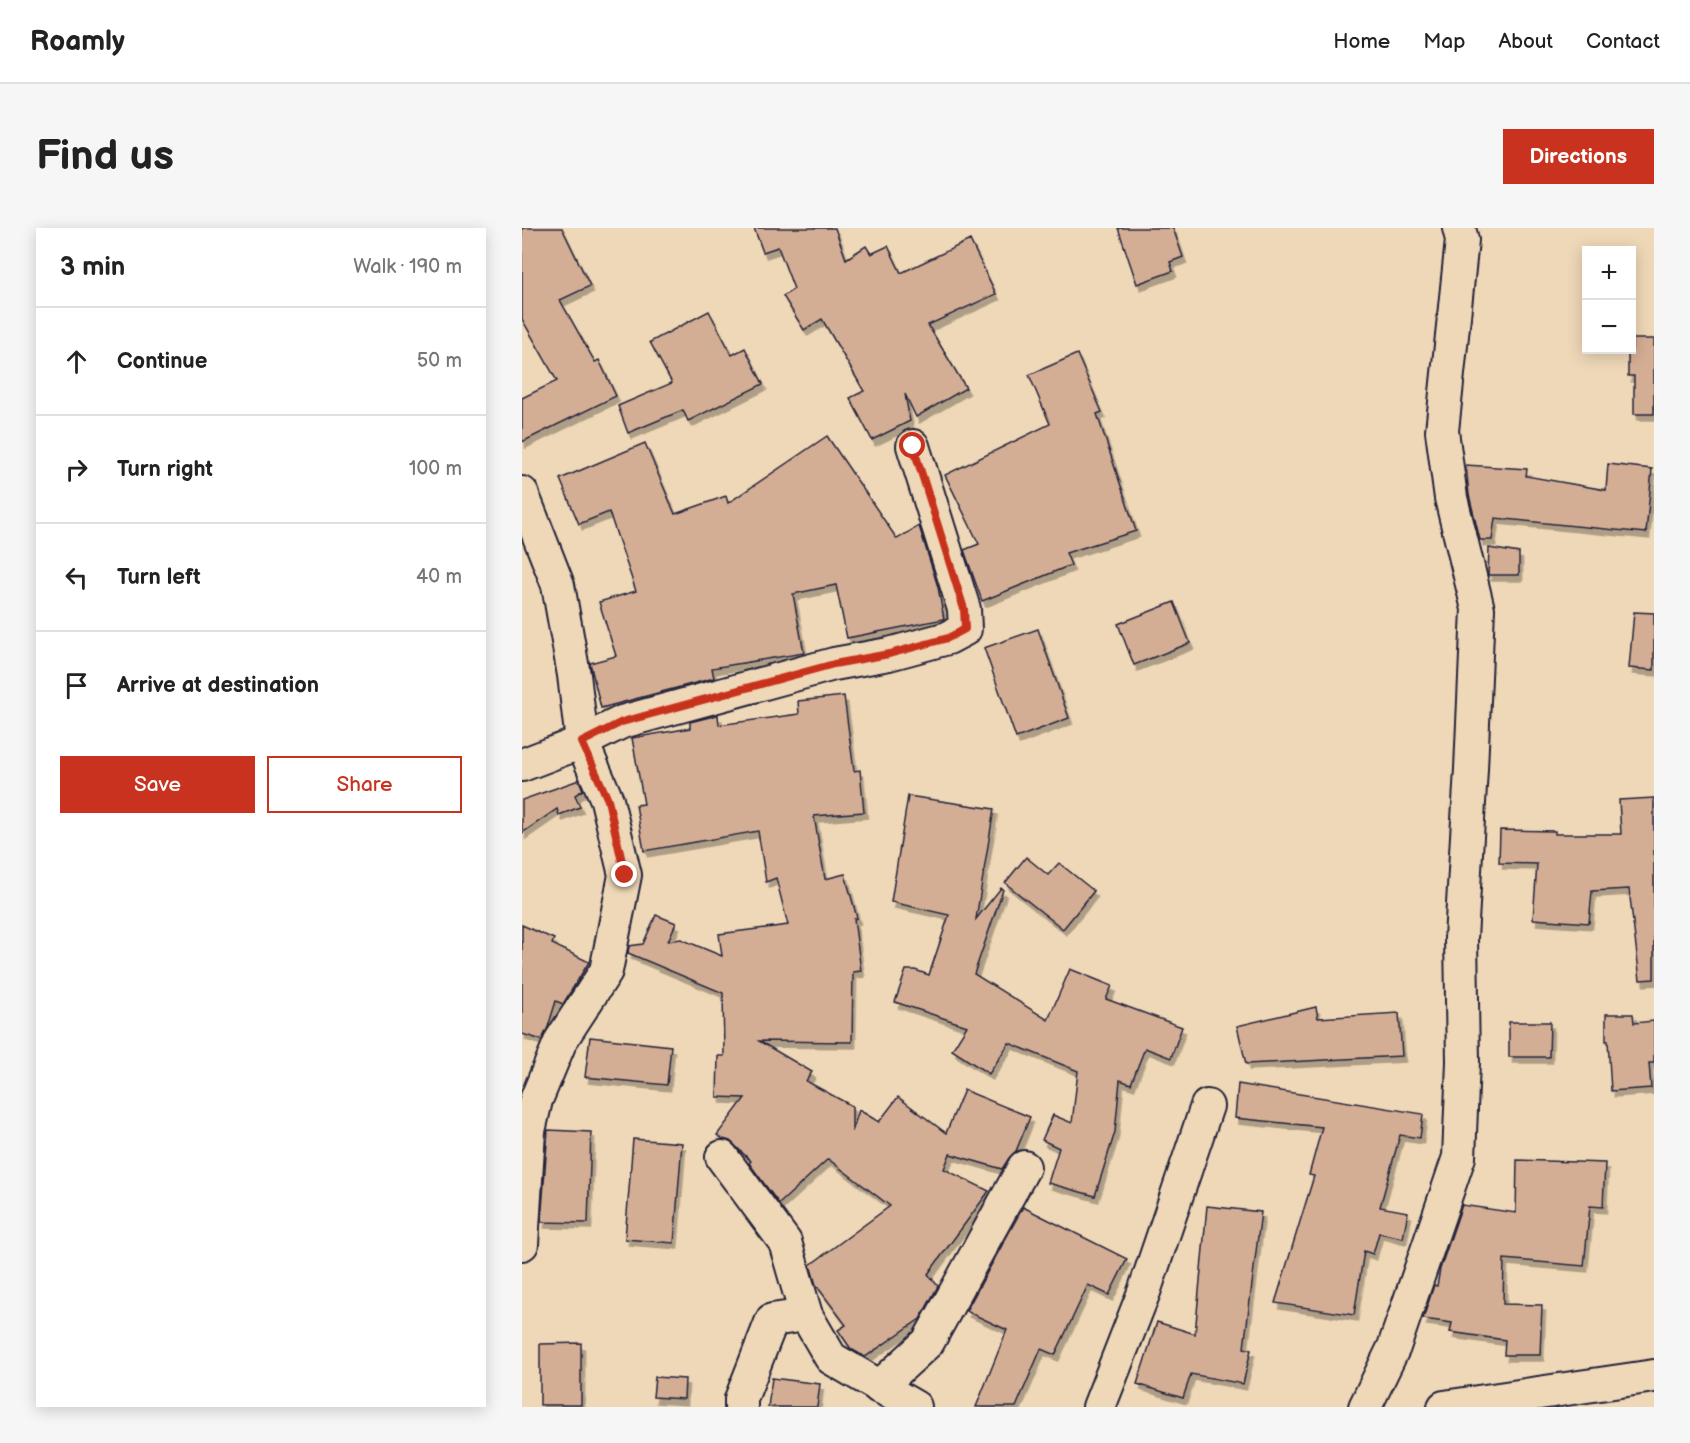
<!DOCTYPE html>
<html lang="en">
<head>
<meta charset="utf-8">
<style>
  body { margin:0; font-family:"Balsamiq Sans",sans-serif; background:#f6f6f6; color:#222 }
  .controls { position:absolute; right:18px; top:18px; display:grid; overflow:hidden; border-radius:0px; box-shadow:0 3px 15px #0003 }
  .controls button { width:54px; height:54px; display:grid; place-items:center; padding:0; border:0; border-bottom:2px solid #e0e0e0; background:#fff; color:#222; font:30px sans-serif }
  .stop { position:absolute; width:18px; height:18px; margin:-14px; border:4px solid #c8321e; border-radius:50%; background:#fff }
  .stop.end { background:#c8321e; border-color:#fff; box-shadow:0 2px 6px #0008 }
  .list { margin:0; padding:0; list-style:none }
  h2 { display:flex; justify-content:space-between; align-items:center; height:78px; margin:0; padding:0 24px; font-size:26px }
  h2 small { font-size:20px; font-weight:400; color:#767676 }
  .list li { display:grid; grid-template-columns:39px 1fr auto; gap:18px; align-items:center; box-sizing:border-box; height:108px; padding:0 24px; border-top:2px solid #e0e0e0 }
  .list b { display:block; font-size:22px; white-space:nowrap }
  .list em { font-size:20px; font-style:normal; color:#767676 }
  .actions { display:flex; gap:12px; padding:18px 24px }
  .actions a { flex:1; padding:14px 0; border:2px solid #c8321e; border-radius:0px; text-align:center; font-size:21px; color:#c8321e }
  .actions .main { background:#c8321e; color:#fff }
  .icon { flex:none; width:33px; height:33px; fill:none; stroke:currentColor; stroke-width:2; stroke-linecap:round; stroke-linejoin:round }
  .map { position:relative; flex:none; width:1132px; height:1179px; overflow:hidden; border-radius:0px }
  header { display:flex; align-items:center; gap:36px; box-sizing:border-box; height:84px; padding:0 30px; background:#fff; border-bottom:2px solid #e0e0e0 }
  header strong { font-size:28px }
  nav { display:flex; gap:33px; margin-inline-start:auto; font-size:21px }
  .intro { display:flex; align-items:center; justify-content:space-between; box-sizing:border-box; height:144px; padding:0 36px }
  h1 { margin:0; font-size:42px }
  .button { padding:15px 27px; border-radius:0px; background:#c8321e; color:#fff; font-size:21px; font-weight:700 }
  main { display:flex; gap:36px; padding:0 36px }
  aside { flex:1; background:#fff; border-radius:0px; box-shadow:0 3px 15px #0003 }
  .map>svg:first-child { display:block }
  .building { fill:#d4ae94; stroke:#22223b; stroke-width:1.5; filter:url(#shadow) }
  .lines { fill:none; stroke-linecap:round; stroke-linejoin:round }
  .street-casing { stroke:#22223b; stroke-width:36 }
  .street { stroke:#efd8b7; stroke-width:32 }
  .route { stroke:#c8321e; stroke-width:8 }
</style>
</head>
<body>
<header>
<strong>Roamly</strong>
<nav><a>Home</a><a>Map</a><a>About</a><a>Contact</a></nav>
</header>
<div class="intro"><h1>Find us</h1><a class="button">Directions</a></div>
<main>
<aside>
<h2>3 min<small>Walk · 190 m</small></h2>
<ul class="list">
<li><svg class="icon" aria-label="ahead" viewBox="0 0 24 24"><path d="M12 20V5M6 11l6-6 6 6"/></svg><div><b>Continue</b></div><em>50 m</em></li>
<li><svg class="icon" aria-label="right" viewBox="0 0 24 24"><path d="M7 20v-9h11M14 6l5 5-5 5"/></svg><div><b>Turn right</b></div><em>100 m</em></li>
<li><svg class="icon" aria-label="left" viewBox="0 0 24 24"><path d="M17 20v-9H6M10 6l-5 5 5 5"/></svg><div><b>Turn left</b></div><em>40 m</em></li>
<li><svg class="icon" aria-label="arrive" viewBox="0 0 24 24"><path d="M6 21V4h12l-3 4 3 4H6"/></svg><div><b>Arrive at destination</b></div></li>
</ul>
<div class="actions"><a class="main">Save</a><a>Share</a></div>
</aside>
<div class="map">
<svg width="1132" height="1179" viewBox="0 0 1132 1179">
  <defs>
    <filter id="shadow"><feDropShadow dx="3.5" dy="6" stdDeviation="0" flood-color="#0004"/></filter>
  </defs>
  <rect width="100%" height="100%" fill="#efd8b7"/>
  <filter id="ink" filterUnits="userSpaceOnUse"><feTurbulence type="fractalNoise" baseFrequency=".0167" numOctaves="2"/><feDisplacementMap in="SourceGraphic" scale="12" xChannelSelector="R" yChannelSelector="G"/><feConvolveMatrix kernelMatrix="1 2 1 2 8 2 1 2 1" color-interpolation-filters="sRGB"/></filter>
  <g filter="url(#ink)">
    <!-- building -->
    <g class="building">
      <path d="M 0,0 L 40,0 L 68,58 L 38,72 L 73,134 L 77,132 L 94,168 L 0,214 L 0,170 L 35,153 L 0,91 Z"/>
      <path d="M 232,0 L 313,0 L 324,31 L 344,18 L 349,26 L 366,18 L 379,45 L 448,12 L 474,66 L 406,97 L 444,160 L 394,189 L 383,166 L 388,193 L 350,212 L 328,170 L 342,163 L 300,91 L 282,102 L 261,68 L 272,61 L 256,19 L 241,24 Z"/>
      <path d="M 596,0 L 651,0 L 661,29 L 648,34 L 651,43 L 615,56 Z"/>
      <path d="M 187,83 L 210,127 L 223,120 L 241,156 L 166,193 L 161,182 L 106,205 L 96,178 L 150,155 L 128,114 Z"/>
      <path d="M 1110,111 L 1132,111 L 1132,186 L 1112,186 L 1112,148 L 1106,148 L 1106,122 L 1110,122 Z"/>
      <path d="M 555,126 L 580,184 L 575,186 L 614,303 L 544,325 L 549,337 L 460,373 L 442,322 L 457,316 L 423,247 L 528,196 L 507,147 Z"/>
      <path d="M 305,208 L 375,311 L 397,298 L 416,359 L 422,391 L 325,410 L 314,357 L 271,366 L 282,425 L 190,440 L 192,450 L 79,480 L 68,435 L 94,428 L 77,374 L 114,363 L 87,284 L 57,296 L 38,251 L 123,215 L 153,286 L 204,268 L 206,275 Z"/>
      <path d="M 1086,236 L 1130,241 L 1124,305 L 973,290 L 970,312 L 958,312 L 947,267 L 944,237 L 1005,241 L 1004,248 L 1084,262 Z"/>
      <path d="M 967,320 L 997,325 L 997,347 L 966,347 Z"/>
      <path d="M 652,374 L 668,415 L 612,437 L 596,396 Z"/>
      <path d="M 1112,384 L 1132,385 L 1132,442 L 1107,440 Z"/>
      <path d="M 516,401 L 547,490 L 494,510 L 462,420 Z"/>
      <path d="M 322,468 L 332,543 L 338,542 L 342,584 L 292,588 L 303,651 L 323,646 L 335,690 L 332,691 L 339,743 L 331,744 L 330,814 L 237,813 L 290,844 L 284,853 L 330,878 L 330,904 L 337,882 L 357,894 L 376,869 L 424,905 L 442,862 L 508,889 L 494,923 L 487,930 L 480,941 L 428,926 L 422,941 L 467,963 L 406,1046 L 416,1058 L 398,1091 L 343,1129 L 329,1121 L 316,1102 L 324,1097 L 294,1057 L 288,1037 L 368,978 L 306,931 L 257,976 L 227,935 L 229,933 L 208,913 L 201,911 L 195,907 L 223,870 L 195,869 L 196,828 L 202,828 L 201,765 L 106,725 L 107,718 L 121,716 L 134,687 L 154,695 L 146,713 L 159,711 L 200,728 L 197,706 L 266,697 L 254,650 L 244,654 L 236,603 L 122,623 L 114,577 L 122,576 L 110,510 L 168,500 L 168,494 L 196,487 L 197,497 L 277,486 L 276,473 Z"/>
      <path d="M 57,552 L 61,562 L 53,567 L 58,579 L 37,587 L 35,581 L 0,605 L 0,572 Z"/>
      <path d="M 386,568 L 472,581 L 454,691 L 479,660 L 481,662 L 452,746 L 526,792 L 548,741 L 590,758 L 584,771 L 660,799 L 649,830 L 623,820 L 609,856 L 598,852 L 593,904 L 573,968 L 526,955 L 537,920 L 520,912 L 531,887 L 550,895 L 556,843 L 487,815 L 467,846 L 430,822 L 445,798 L 373,774 L 384,742 L 393,742 L 407,747 L 427,687 L 369,674 Z"/>
      <path d="M 1132,570 L 1132,751 L 1118,752 L 1107,661 L 1070,663 L 1067,695 L 1011,691 L 1015,636 L 977,635 L 978,602 L 1033,603 L 1033,606 L 1099,606 L 1097,572 Z"/>
      <path d="M 504,629 L 526,647 L 537,635 L 572,663 L 541,701 L 483,655 Z"/>
      <path d="M 0,697 L 32,711 L 30,716 L 67,734 L 41,776 L 34,773 L 26,799 L 20,812 L 0,806 Z"/>
      <path d="M 794,779 L 796,790 L 877,785 L 880,828 L 724,836 L 715,798 Z"/>
      <path d="M 1084,786 L 1111,786 L 1112,795 L 1132,793 L 1132,835 L 1127,835 L 1129,860 L 1089,863 L 1086,813 L 1084,813 Z"/>
      <path d="M 987,794 L 1028,794 L 1027,829 L 987,829 Z"/>
      <path d="M 68,809 L 149,818 L 145,857 L 63,849 Z"/>
      <path d="M 716,856 L 901,886 L 898,910 L 878,907 L 858,979 L 886,984 L 881,1010 L 857,1005 L 851,1026 L 842,1023 L 832,1087 L 753,1075 L 792,948 L 787,947 L 800,899 L 713,890 Z"/>
      <path d="M 26,902 L 69,904 L 66,995 L 19,994 Z"/>
      <path d="M 111,911 L 160,915 L 152,1015 L 103,1011 Z"/>
      <path d="M 995,932 L 1083,935 L 1081,979 L 1068,978 L 1062,1038 L 982,1031 L 981,1076 L 1020,1077 L 1018,1127 L 982,1127 L 983,1112 L 928,1104 L 930,1095 L 901,1091 L 912,1057 L 915,1058 L 918,1041 L 940,977 L 994,985 Z"/>
      <path d="M 685,978 L 739,984 L 722,1120 L 729,1122 L 721,1156 L 669,1146 L 661,1170 L 615,1156 L 635,1094 L 673,1106 Z"/>
      <path d="M 501,979 L 605,1031 L 587,1067 L 566,1057 L 533,1127 L 519,1121 L 494,1179 L 454,1179 L 485,1102 L 444,1083 Z"/>
      <path d="M 59,1115 L 59,1177 L 18,1177 L 18,1116 Z"/>
      <path d="M 133,1149 L 163,1151 L 162,1171 L 131,1169 Z"/>
      <path d="M 250,1150 L 298,1156 L 295,1179 L 246,1179 Z"/>
    </g>
    <g class="lines">
      <defs>
        <g id="street">
          <path d="M 0,265 L 36,357 L 52,447 L 60,514 L 85,572 L 103,647 L 84,743 L 39,812 L 14,872 L 7,903 L 0,1016"/>
          <path d="M 0,537 L 60,514 L 100,494 L 312,436 L 367,426 L 426,410 L 443,401 L 442,381 L 391,218"/>
          <path d="M 200,929 L 263,1014 L 284,1087 L 309,1130 L 393,1179"/>
          <path d="M 357,1159 L 406,1114 L 502,939"/>
          <path d="M 219,1179 L 219,1171 L 250,1092 L 284,1087"/>
          <path d="M 577,1179 L 622,1064 L 685,878"/>
          <path d="M 843,1179 L 872,1119 L 937,929 L 941,834 L 939,710 L 949,541 L 956,381 L 929,270 L 920,203 L 940,12 L 937,0"/>
          <path d="M 922,1179 L 1132,1148"/>
        </g>
      </defs>
      <!-- street casing -->
      <use href="#street" class="street-casing"/>
      <!-- street -->
      <use href="#street" class="street"/>
    </g>
  </g>
  <g class="lines" filter="url(#ink)">
    <!-- route -->
    <path class="route" d="M 103,647 L 86,572 L 60,514 L 100,494 L 312,436 L 367,426 L 426,410 L 443,401 L 442,381 L 391,218"/>
  </g>
</svg>
<div class="controls">
<button>+</button>
<button>−</button>
</div>
<div class="stop" style="left:391px;top:218px"></div>
<div class="stop end" style="left:103px;top:647px"></div>
</div>
</main>
</body>
</html>
